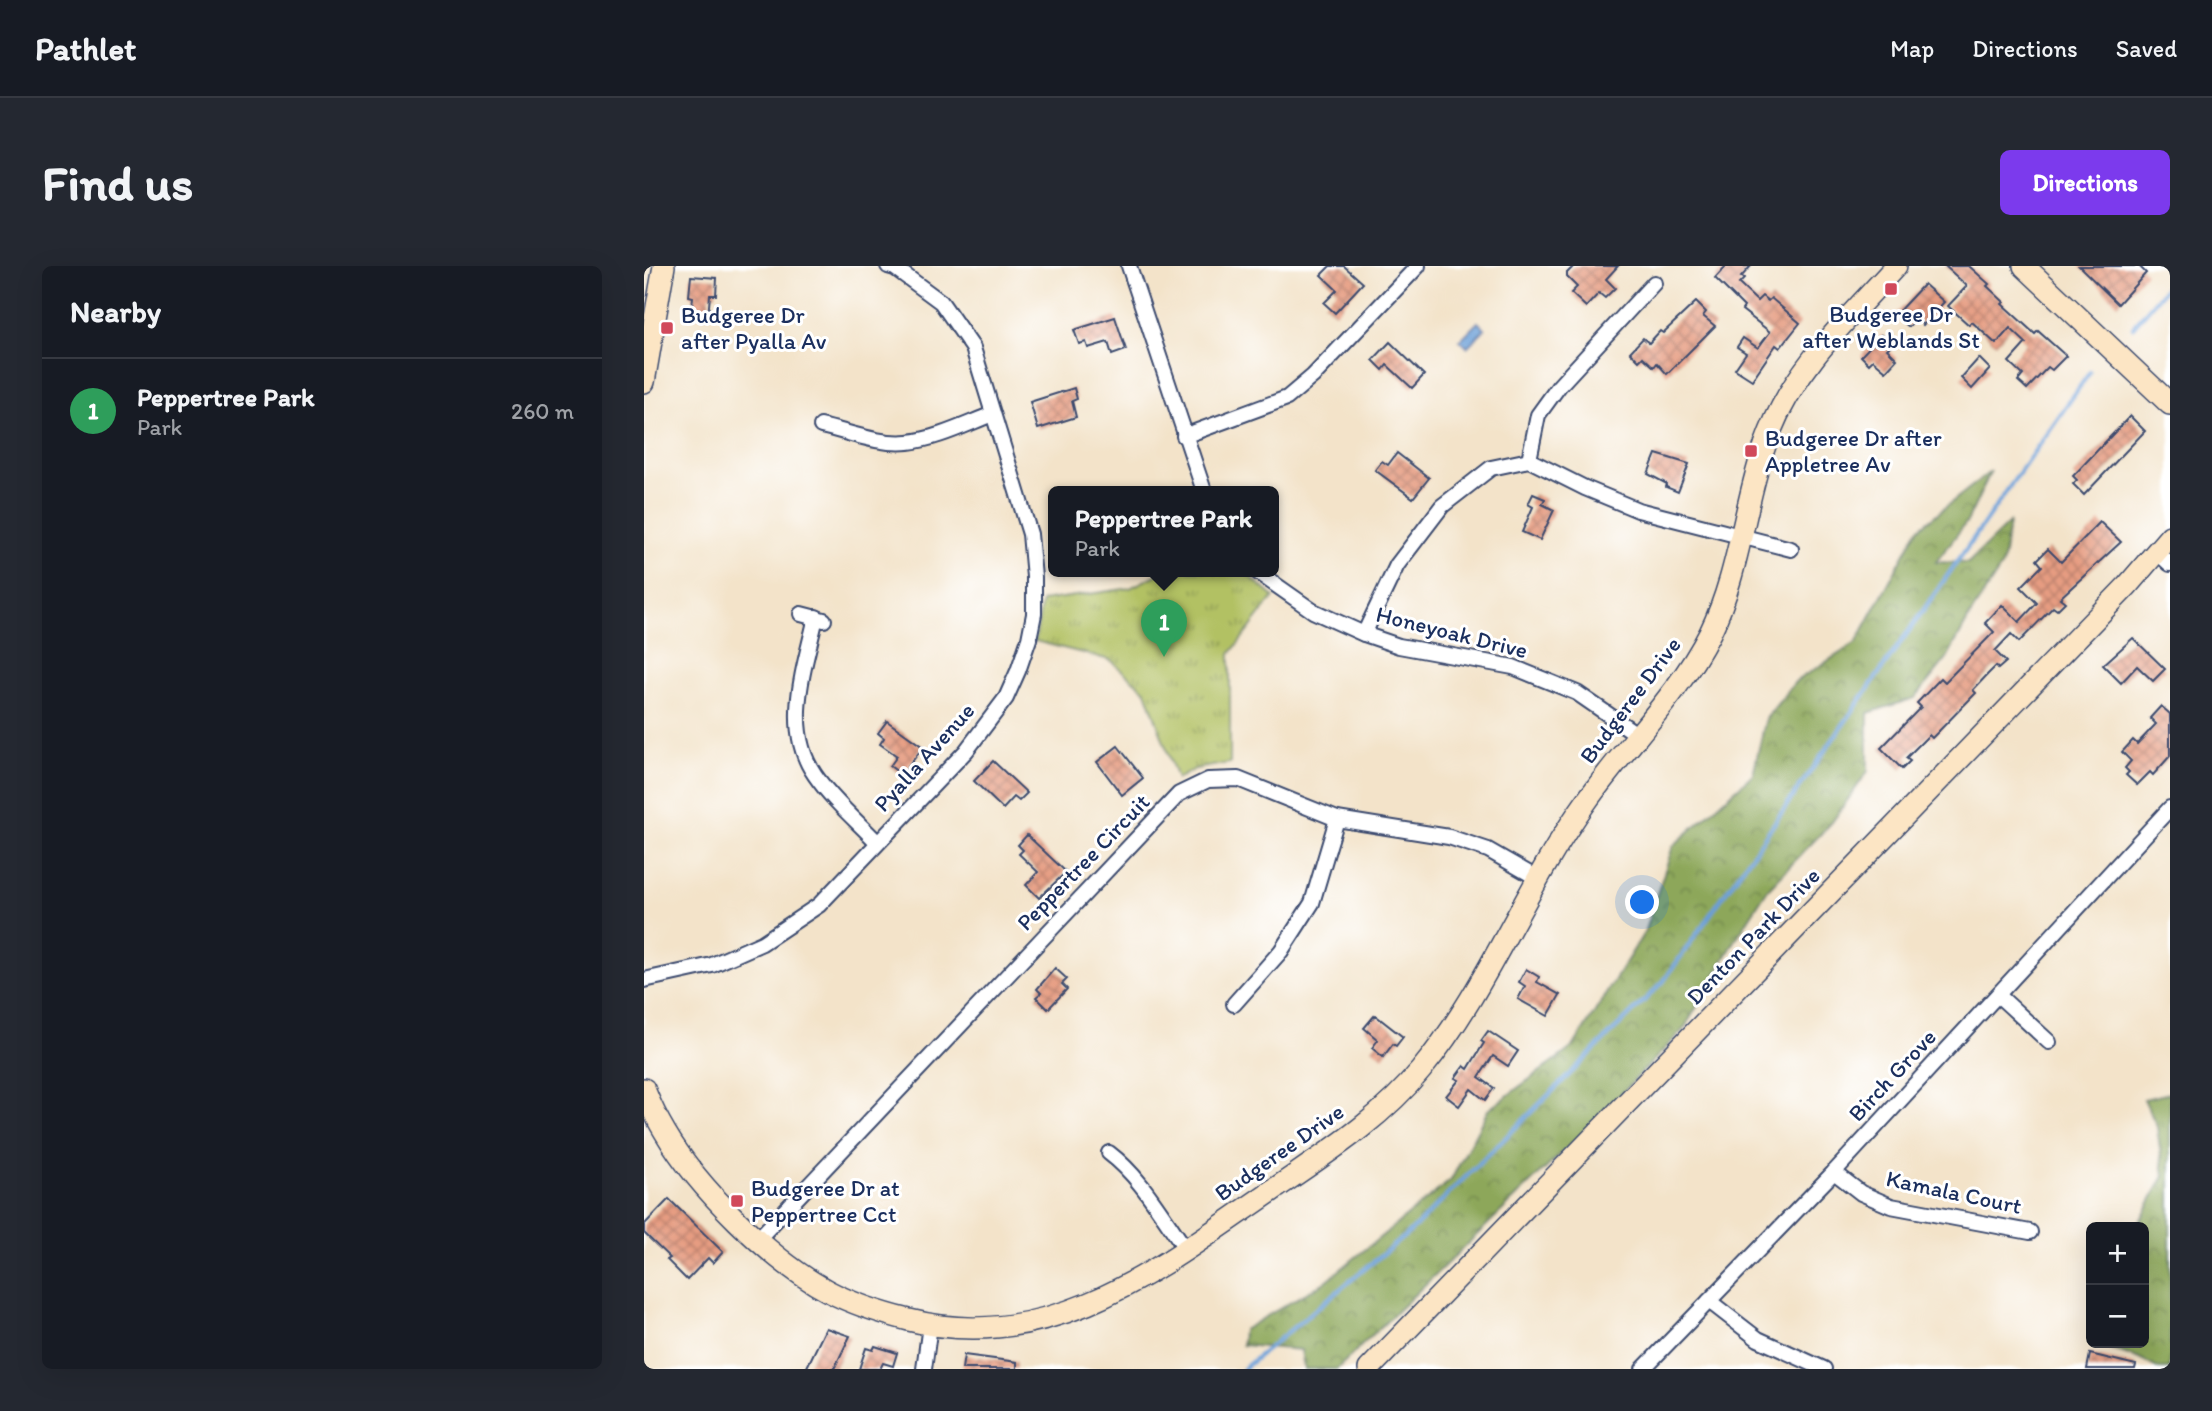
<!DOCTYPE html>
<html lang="en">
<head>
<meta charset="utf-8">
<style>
  body { margin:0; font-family:Itim,sans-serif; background:#242831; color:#f1f3f6 }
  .controls { position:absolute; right:21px; bottom:21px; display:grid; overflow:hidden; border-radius:10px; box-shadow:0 7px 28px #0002 }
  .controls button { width:63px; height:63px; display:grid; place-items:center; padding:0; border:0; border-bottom:2px solid #363941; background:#171b24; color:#f1f3f6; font:35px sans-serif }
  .you { position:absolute; left:999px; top:637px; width:24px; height:24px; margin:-18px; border:5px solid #fff; border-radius:50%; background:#1a73e8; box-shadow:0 0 0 10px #1a73e833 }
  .badge { display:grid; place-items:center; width:46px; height:46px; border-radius:50%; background:#7c3aed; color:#fff; font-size:23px; font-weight:700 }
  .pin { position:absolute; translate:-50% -58px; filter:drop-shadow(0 2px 4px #0008) }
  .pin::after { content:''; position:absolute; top:37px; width:24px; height:21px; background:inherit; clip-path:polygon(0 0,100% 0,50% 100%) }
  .popup { position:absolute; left:404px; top:220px; width:231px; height:91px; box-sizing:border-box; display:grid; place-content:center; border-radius:10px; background:#171b24; filter:drop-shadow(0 2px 5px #0005); font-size:23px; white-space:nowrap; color:#9ea1a6 }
  .popup b { font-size:26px; color:#f1f3f6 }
  .popup::after { content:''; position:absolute; left:50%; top:100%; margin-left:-14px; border:14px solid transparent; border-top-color:#171b24 }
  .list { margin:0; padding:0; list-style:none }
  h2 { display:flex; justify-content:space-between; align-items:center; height:91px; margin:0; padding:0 28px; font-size:30px }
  h2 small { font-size:23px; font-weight:400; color:#9ea1a6 }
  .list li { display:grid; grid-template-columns:46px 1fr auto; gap:21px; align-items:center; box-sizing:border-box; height:105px; padding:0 28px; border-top:2px solid #363941 }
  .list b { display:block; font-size:26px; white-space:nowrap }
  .list p { margin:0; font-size:23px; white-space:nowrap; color:#9ea1a6 }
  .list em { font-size:23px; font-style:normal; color:#9ea1a6 }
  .map { position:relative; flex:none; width:1526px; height:1103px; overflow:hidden; border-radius:10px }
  header { display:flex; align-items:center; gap:42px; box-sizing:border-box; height:98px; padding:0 35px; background:#171b24; border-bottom:2px solid #363941 }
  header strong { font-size:33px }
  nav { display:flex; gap:38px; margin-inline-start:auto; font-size:24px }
  .intro { display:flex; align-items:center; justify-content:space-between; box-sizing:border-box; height:168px; padding:0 42px }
  h1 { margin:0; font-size:49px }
  .button { padding:18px 32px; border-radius:10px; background:#7c3aed; color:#fff; font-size:24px; font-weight:700 }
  main { display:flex; gap:42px; padding:0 42px }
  aside { flex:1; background:#171b24; border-radius:10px; box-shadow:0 7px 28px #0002 }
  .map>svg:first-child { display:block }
  .grass { fill:url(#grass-tufts); stroke:#667861; stroke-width:2 }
  .forest { fill:url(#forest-crowns); stroke:#546b5c; stroke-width:2 }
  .water { fill:url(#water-ripples); stroke:#43679a; stroke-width:2 }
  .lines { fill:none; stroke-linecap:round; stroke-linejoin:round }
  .stream { stroke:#6b9fd7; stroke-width:4.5 }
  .building { fill:url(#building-cross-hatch) }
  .street-casing { stroke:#3b4a6e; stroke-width:18 }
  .secondary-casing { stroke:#3b4a6e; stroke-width:24 }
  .street { stroke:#fff; stroke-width:14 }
  .secondary { stroke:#fce5c4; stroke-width:21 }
  .poi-dot { fill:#d1495b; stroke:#fff; stroke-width:2.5 }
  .labels { text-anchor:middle; stroke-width:6; stroke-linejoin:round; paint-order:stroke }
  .poi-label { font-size:23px; fill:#1b2f5e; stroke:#fff; text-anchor:start }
  .street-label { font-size:23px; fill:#1b2f5e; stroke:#fff }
</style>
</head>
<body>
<header>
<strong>Pathlet</strong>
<nav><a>Map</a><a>Directions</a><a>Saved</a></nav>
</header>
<div class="intro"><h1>Find us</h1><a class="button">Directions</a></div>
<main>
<aside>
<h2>Nearby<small></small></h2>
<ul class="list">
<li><span class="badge" style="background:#2e9e5b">1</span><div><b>Peppertree Park</b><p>Park</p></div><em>260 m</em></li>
</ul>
</aside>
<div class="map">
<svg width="1526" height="1103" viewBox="0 0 1526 1103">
  <defs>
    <pattern id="grass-tufts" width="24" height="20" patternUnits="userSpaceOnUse" patternTransform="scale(1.75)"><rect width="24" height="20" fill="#b2c164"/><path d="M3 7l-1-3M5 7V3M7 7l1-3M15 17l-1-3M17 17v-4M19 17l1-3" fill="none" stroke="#909d56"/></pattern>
    <pattern id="forest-crowns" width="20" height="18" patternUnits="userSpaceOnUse" patternTransform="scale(1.75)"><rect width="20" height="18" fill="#8da75a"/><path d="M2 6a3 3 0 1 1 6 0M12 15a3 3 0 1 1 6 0" fill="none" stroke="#72884e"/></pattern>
    <pattern id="water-ripples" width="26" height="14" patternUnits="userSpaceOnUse" patternTransform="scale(1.75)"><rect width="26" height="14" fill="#6b9fd7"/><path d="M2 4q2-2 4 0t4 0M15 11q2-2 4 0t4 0" fill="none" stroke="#5782b2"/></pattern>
    <pattern id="building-cross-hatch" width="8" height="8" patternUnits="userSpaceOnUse" patternTransform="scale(1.75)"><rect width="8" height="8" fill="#e69c81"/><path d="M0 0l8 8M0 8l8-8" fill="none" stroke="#ba806d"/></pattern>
  </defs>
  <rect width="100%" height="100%" fill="#fff"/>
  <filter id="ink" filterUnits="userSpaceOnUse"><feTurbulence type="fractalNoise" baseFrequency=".0143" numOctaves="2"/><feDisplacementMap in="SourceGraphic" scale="14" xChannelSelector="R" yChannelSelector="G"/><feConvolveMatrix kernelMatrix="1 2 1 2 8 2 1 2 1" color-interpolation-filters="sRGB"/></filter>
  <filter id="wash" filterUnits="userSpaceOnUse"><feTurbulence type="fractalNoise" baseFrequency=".00686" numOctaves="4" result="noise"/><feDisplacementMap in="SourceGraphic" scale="28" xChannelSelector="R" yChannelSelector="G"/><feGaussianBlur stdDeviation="1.57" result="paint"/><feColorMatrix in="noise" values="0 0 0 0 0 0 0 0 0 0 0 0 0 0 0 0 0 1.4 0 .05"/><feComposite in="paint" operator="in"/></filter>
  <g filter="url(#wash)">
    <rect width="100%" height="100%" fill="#f3e3c9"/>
    <!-- grass -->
    <path class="grass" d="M 520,305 L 599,305 L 630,331 L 586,388 L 586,497 L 551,503 L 533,513 L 502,425 L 466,394 L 391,375 L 398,335 L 486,322 Z"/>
    <!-- forest -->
    <g class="forest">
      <path d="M 1347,205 L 1324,254 L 1292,296 L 1324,297 L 1365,257 L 1358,300 L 1327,348 L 1303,392 L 1271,432 L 1224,447 L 1224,505 L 1188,556 L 1124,623 L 1095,668 L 1040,763 L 943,863 L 693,1103 L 660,1103 L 657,1084 L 598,1079 L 599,1064 L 681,1016 L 807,914 L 844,844 L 929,781 L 1000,667 L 1029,580 L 1109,508 L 1122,452 L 1152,415 L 1212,377 L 1274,263 Z"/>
      <path d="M 1526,827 L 1526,1103 L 1515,1103 L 1498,1094 L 1451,1077 L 1500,1077 L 1500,961 L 1493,961 L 1520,910 L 1513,861 L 1500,833 Z"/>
    </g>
    <!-- water -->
    <path class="water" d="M 834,56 L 841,63 L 823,81 L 816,74 Z"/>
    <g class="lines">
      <!-- stream -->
      <g class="stream">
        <path d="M 1489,61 L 1526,17"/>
        <path d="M 599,1103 L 768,964 L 1019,716 L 1446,106"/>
      </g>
    </g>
    <g id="blocks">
      <!-- building -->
      <g class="building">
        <path d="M 686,0 L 700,0 L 719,17 L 691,47 L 680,37 L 693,24 L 677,9 Z"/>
        <path d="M 930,0 L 974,0 L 962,13 L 971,22 L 961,32 L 955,27 L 942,41 L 927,27 L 933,21 L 923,11 L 923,7 Z"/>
        <path d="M 1082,0 L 1107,0 L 1097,11 L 1100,13 L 1095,18 L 1113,35 L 1118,30 L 1124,35 L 1127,32 L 1156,57 L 1136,82 L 1132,79 L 1108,114 L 1091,103 L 1102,87 L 1093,81 L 1099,72 L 1114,82 L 1126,66 L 1098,44 L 1100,41 L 1071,12 Z"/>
        <path d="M 1301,0 L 1325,0 L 1345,18 L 1343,20 L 1360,36 L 1358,38 L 1391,68 L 1394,65 L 1422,90 L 1408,104 L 1404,101 L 1383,123 L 1374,115 L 1379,109 L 1365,96 L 1382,77 L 1366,62 L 1352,78 L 1328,56 L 1325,59 L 1304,40 L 1323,20 Z"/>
        <path d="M 1435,0 L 1495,0 L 1502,7 L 1474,38 Z"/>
        <path d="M 47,10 L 73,12 L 72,29 L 66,29 L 64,51 L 47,50 L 49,31 L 45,30 Z"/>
        <path d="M 1280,18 L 1300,36 L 1279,59 L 1273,53 L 1265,61 L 1251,49 Z"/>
        <path d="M 1052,36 L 1062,46 L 1059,50 L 1071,60 L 1023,108 L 1013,97 L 1010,101 L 999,91 L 995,95 L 986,86 L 999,72 L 1005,77 L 1016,65 L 1019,67 Z"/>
        <path d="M 471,51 L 482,84 L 468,89 L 464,76 L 444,82 L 442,76 L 435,78 L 430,64 Z"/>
        <path d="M 1237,69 L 1247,79 L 1243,83 L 1253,93 L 1242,105 L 1229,94 L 1225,98 L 1217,90 Z"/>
        <path d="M 746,76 L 780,109 L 768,122 L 743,99 L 739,104 L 729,94 Z"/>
        <path d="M 1335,92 L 1346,103 L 1328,123 L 1317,112 Z"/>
        <path d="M 430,122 L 433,133 L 428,135 L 432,151 L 394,163 L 386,136 Z"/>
        <path d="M 1486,150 L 1501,165 L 1440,229 L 1429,218 L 1433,214 L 1429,210 Z"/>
        <path d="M 753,187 L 785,212 L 769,232 L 731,204 L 738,195 L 744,199 Z"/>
        <path d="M 1012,188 L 1045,198 L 1034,226 L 1022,221 L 1023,218 L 1004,208 Z"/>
        <path d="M 889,228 L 901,233 L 898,238 L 910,244 L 896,274 L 878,266 L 889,241 L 884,238 Z"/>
        <path d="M 1456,256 L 1477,276 L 1416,332 L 1421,336 L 1413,344 L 1409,341 L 1375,376 L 1367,368 L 1351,385 L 1362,396 L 1354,403 L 1352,400 L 1344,408 L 1329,424 L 1332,427 L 1288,472 L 1285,469 L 1262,492 L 1266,495 L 1258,503 L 1237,482 L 1277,441 L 1273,437 L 1297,412 L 1301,416 L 1350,366 L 1341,357 L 1358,339 L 1375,356 L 1393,337 L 1377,321 L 1398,300 L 1393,294 L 1404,283 L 1417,296 Z"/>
        <path d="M 1489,372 L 1521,403 L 1509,415 L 1493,400 L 1477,417 L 1459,399 Z"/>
        <path d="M 1517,440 L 1526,448 L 1526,490 L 1509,509 L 1506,506 L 1493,519 L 1482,509 L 1485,506 L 1481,502 L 1487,495 L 1478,486 L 1489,474 L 1493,478 L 1512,458 L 1506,452 Z"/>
        <path d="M 243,455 L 279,481 L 258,509 L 246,500 L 253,490 L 236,478 L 240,472 L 234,467 Z"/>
        <path d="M 474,480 L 499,512 L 478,529 L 453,496 Z"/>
        <path d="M 349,495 L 383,527 L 375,535 L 370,531 L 359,543 L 330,515 Z"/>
        <path d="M 383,569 L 422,606 L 395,632 L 382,619 L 394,606 L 375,588 L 379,584 L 374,579 Z"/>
        <path d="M 411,702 L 423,713 L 418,718 L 423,723 L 404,743 L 392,731 L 397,727 L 393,723 Z"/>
        <path d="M 882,703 L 895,711 L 893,716 L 916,729 L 904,750 L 874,733 L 881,720 L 875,716 Z"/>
        <path d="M 731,749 L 759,771 L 752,780 L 749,778 L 739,791 L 728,782 L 734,774 L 720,762 Z"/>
        <path d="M 844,765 L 874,785 L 864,800 L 849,790 L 835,811 L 850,822 L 841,834 L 827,823 L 815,840 L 802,830 L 815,814 L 811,812 L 820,800 L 824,803 L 840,777 L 837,775 Z"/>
        <path d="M 25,933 L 79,986 L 69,997 L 64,992 L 43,1014 L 23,994 L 26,992 L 0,967 L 0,959 Z"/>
        <path d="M 182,1062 L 206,1070 L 190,1103 L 162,1103 Z"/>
        <path d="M 231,1080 L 253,1087 L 249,1100 L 239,1097 L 236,1103 L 215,1103 L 222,1082 L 229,1084 Z"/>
        <path d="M 1446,1088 L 1492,1099 L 1491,1103 L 1443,1103 Z"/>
        <path d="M 320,1089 L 373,1096 L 373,1103 L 318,1103 Z"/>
      </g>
    </g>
  </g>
  <g filter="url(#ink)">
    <use href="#blocks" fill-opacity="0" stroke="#3b4a6e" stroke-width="2"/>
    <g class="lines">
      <defs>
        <g id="street">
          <path d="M 485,0 L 560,225"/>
          <path d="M 177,160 C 204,166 236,179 264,176 C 293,173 322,158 349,148"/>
          <path d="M 540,170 L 643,132 L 669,110 L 774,0"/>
          <path d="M 885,194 L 894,149 L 915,120 L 1010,17"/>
          <path d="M 1513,286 L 1526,298"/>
          <path d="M 612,305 L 669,345 L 720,368 L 755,380 L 869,401 L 933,427 L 994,469"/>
          <path d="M 157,348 L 180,354"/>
          <path d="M 172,351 C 161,401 138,462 171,509 C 188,534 213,555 233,576"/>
          <path d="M 720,368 L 753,299 L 798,240 L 847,202 L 885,194 L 941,222 L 994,244 L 1147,283"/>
          <path d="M 0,714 L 68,699 L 118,677 L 175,639 L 322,485 L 362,432 L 374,405 L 385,373 L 390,348 L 390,311 L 386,268 L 329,82 L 297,36 L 251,2 L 244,0"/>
          <path d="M 1354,729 L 1405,776"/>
          <path d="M 590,738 L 637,685 L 668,637 L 693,553"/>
          <path d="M 465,887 C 498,912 518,950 542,983"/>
          <path d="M 1190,906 L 1217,927 L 1247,940 L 1386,966"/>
          <path d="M 114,973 L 535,528 L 564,514 L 594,513 L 693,553 L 805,571 L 844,584 L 893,612"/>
          <path d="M 1065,1035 L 1114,1073 L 1180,1103"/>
          <path d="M 280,1103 L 286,1059"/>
          <path d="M 999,1103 L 1190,906 L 1526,542"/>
        </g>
        <g id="secondary">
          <path d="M 1380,0 L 1526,138"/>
          <path d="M 0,116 L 20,0"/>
          <path d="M 0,823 C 6,838 13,853 21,866 C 53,921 127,995 184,1025 C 209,1038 237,1047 265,1054 C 408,1090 518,1000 629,924 C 681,888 736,854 777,804 C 844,723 880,622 942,536 C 982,479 1034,430 1066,367 C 1097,304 1100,231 1126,166 C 1152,100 1205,52 1252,0"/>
          <path d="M 725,1103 L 1483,320 L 1526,270"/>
        </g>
      </defs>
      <!-- street casing -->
      <use href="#street" class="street-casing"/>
      <!-- secondary casing -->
      <use href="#secondary" class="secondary-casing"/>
      <!-- street -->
      <use href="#street" class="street"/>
      <!-- secondary -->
      <use href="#secondary" class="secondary"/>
    </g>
  </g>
  <!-- markers -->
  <g class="poi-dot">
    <rect x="1240" y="16" width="14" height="14" rx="3.5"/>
    <rect x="16" y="55" width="14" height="14" rx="3.5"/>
    <rect x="1100" y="178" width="14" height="14" rx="3.5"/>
    <rect x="86" y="928" width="14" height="14" rx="3.5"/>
  </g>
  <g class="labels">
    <!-- poi labels -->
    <g class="poi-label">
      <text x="1247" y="56" text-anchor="middle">Budgeree Dr<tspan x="1247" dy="26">after Weblands St</tspan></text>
      <text x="37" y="57">Budgeree Dr<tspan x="37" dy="26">after Pyalla Av</tspan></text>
      <text x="1121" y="180">Budgeree Dr after<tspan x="1121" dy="26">Appletree Av</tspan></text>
      <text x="107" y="930">Budgeree Dr at<tspan x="107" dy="26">Peppertree Cct</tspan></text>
    </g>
    <!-- street labels -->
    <g class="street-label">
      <text transform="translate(808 366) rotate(14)" y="8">Honeyoak Drive</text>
      <text transform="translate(986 434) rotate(-53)" y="8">Budgeree Drive</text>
      <text transform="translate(280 491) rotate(-48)" y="8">Pyalla Avenue</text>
      <text transform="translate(439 596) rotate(-46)" y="8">Peppertree Circuit</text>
      <text transform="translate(1109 670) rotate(-46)" y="8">Denton Park Drive</text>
      <text transform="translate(1248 809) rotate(-47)" y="8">Birch Grove</text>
      <text transform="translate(635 886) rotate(-35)" y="8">Budgeree Drive</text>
      <text transform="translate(1310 926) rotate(12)" y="8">Kamala Court</text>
    </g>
  </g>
</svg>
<div class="controls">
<button>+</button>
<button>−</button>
</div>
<div class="you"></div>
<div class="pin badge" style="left:520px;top:391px;background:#2e9e5b">1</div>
<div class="popup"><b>Peppertree Park</b>Park</div>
</div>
</main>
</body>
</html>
